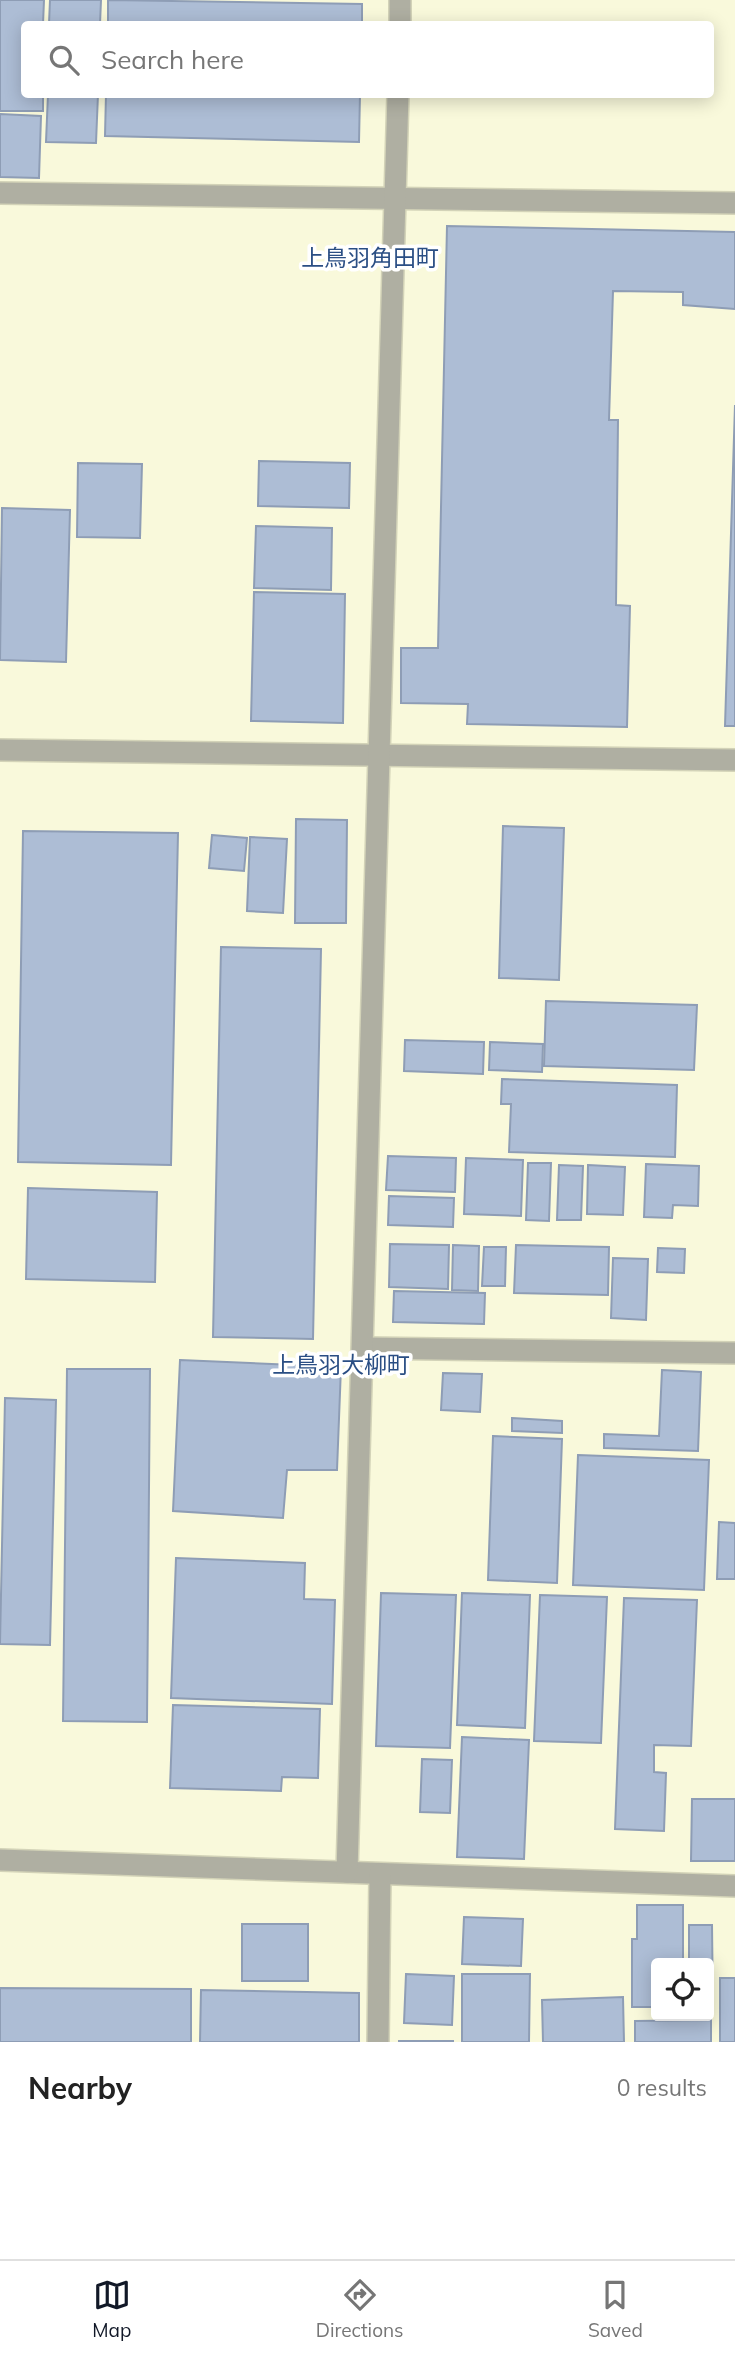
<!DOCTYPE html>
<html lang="en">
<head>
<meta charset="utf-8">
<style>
  body { margin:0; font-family:Mulish,"Noto Sans JP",sans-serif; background:#f6f6f6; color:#222 }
  .controls { position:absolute; right:21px; bottom:21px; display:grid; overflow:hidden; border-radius:7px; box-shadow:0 4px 18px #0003 }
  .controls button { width:63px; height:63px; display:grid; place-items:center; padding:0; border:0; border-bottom:2px solid #e0e0e0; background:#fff; color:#222; font:35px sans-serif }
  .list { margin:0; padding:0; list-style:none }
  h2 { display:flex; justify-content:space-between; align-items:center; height:91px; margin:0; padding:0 28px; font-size:30px }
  h2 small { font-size:23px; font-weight:400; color:#767676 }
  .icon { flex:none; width:38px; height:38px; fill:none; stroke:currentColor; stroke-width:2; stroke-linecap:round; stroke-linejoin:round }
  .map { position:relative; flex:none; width:735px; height:2042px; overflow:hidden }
  .search { position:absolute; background:#fff; box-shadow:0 4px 18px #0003; left:21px; right:21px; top:21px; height:77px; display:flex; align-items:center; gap:18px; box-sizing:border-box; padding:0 24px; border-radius:7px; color:#767676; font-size:26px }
  .sheet { height:217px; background:#fff }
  nav { display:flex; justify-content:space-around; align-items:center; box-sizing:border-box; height:98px; border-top:2px solid #e0e0e0; background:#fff; font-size:19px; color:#767676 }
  nav a { display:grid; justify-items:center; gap:4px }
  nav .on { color:#111827 }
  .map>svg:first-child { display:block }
  .building { fill:#adbdd5; stroke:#8e9db5; stroke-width:2 }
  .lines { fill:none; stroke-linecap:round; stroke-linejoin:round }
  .minor-casing { stroke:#d3d3b8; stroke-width:24 }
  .minor { stroke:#afafa2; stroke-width:21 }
  .labels { text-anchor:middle; stroke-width:7; stroke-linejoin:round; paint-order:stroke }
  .neighbourhood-label { font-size:23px; fill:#2a4e84; stroke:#fff }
</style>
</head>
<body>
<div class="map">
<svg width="735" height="2042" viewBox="0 0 735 2042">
  <rect width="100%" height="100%" fill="#f9f9db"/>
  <!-- building -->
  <g class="building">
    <path d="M 0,0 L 44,0 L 43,24 L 24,24 L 24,94 L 43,94 L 43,111 L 0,111 Z"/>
    <path d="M 50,0 L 101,0 L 100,24 L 49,24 Z"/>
    <path d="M 108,0 L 362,4 L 362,24 L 108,24 Z"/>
    <path d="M 48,94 L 98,94 L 96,143 L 46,142 Z"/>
    <path d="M 106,94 L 360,94 L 359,142 L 105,136 Z"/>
    <path d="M 0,114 L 41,116 L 39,178 L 0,177 Z"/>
    <path d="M 447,226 L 735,232 L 735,309 L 683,305 L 683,292 L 613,291 L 609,420 L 618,420 L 616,605 L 630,606 L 627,727 L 467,724 L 468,704 L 401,703 L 401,648 L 438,648 Z"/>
    <path d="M 735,405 L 735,726 L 725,726 Z"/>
    <path d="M 259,461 L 350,463 L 349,508 L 258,506 Z"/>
    <path d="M 78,463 L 142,464 L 140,538 L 77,537 Z"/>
    <path d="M 2,508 L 70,510 L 66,662 L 0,660 Z"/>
    <path d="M 256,526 L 332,528 L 331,590 L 254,588 Z"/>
    <path d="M 254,592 L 345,594 L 343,723 L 251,721 Z"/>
    <path d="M 296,819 L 347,820 L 346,923 L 295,923 Z"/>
    <path d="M 503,826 L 564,828 L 559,980 L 499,978 Z"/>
    <path d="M 23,831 L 178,833 L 171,1165 L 18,1162 Z"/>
    <path d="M 212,835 L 247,838 L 244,871 L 209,868 Z"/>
    <path d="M 250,837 L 287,839 L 283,913 L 247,911 Z"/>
    <path d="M 221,947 L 321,949 L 313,1339 L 213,1337 Z"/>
    <path d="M 546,1001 L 697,1005 L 694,1070 L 544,1066 Z"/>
    <path d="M 405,1040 L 484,1042 L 483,1074 L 404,1071 Z"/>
    <path d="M 490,1042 L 543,1044 L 542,1072 L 489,1070 Z"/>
    <path d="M 502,1079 L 677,1085 L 675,1157 L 509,1152 L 511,1104 L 501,1104 Z"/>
    <path d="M 388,1156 L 456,1158 L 455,1192 L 386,1190 Z"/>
    <path d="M 466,1158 L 523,1160 L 521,1216 L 464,1214 Z"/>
    <path d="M 528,1163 L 551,1163 L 549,1221 L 526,1220 Z"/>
    <path d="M 646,1164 L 699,1166 L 698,1206 L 673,1205 L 672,1218 L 644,1217 Z"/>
    <path d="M 559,1165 L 583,1166 L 581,1220 L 557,1220 Z"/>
    <path d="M 588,1165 L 625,1167 L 623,1215 L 587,1214 Z"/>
    <path d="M 28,1188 L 157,1192 L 155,1282 L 26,1279 Z"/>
    <path d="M 389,1196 L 454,1198 L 453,1227 L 388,1225 Z"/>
    <path d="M 390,1244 L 449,1245 L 448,1289 L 389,1287 Z"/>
    <path d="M 453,1245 L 479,1246 L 478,1291 L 452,1290 Z"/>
    <path d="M 516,1245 L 609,1247 L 608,1295 L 514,1293 Z"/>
    <path d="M 484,1247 L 506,1247 L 505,1286 L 482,1286 Z"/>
    <path d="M 658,1248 L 685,1249 L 684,1273 L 657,1272 Z"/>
    <path d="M 613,1258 L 648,1259 L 646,1320 L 611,1318 Z"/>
    <path d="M 394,1291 L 485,1293 L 484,1324 L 393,1322 Z"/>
    <path d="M 180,1360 L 341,1367 L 337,1470 L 287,1470 L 283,1518 L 173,1511 Z"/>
    <path d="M 67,1369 L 150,1369 L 147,1722 L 63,1721 Z"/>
    <path d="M 662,1370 L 701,1372 L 698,1451 L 604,1448 L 604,1434 L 659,1436 Z"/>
    <path d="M 443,1373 L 482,1374 L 480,1412 L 441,1410 Z"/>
    <path d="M 5,1398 L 56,1400 L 50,1645 L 0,1644 Z"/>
    <path d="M 512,1418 L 562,1421 L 562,1433 L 512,1431 Z"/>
    <path d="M 493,1436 L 562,1439 L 557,1583 L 488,1580 Z"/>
    <path d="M 578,1455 L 709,1460 L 704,1590 L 573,1585 Z"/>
    <path d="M 719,1522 L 735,1523 L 735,1579 L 717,1579 Z"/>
    <path d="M 176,1558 L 305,1563 L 304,1599 L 335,1600 L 332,1704 L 171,1698 Z"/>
    <path d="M 381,1593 L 456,1595 L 450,1748 L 376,1746 Z"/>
    <path d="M 462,1593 L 530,1595 L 525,1728 L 457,1725 Z"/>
    <path d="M 540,1595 L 607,1597 L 601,1743 L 534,1741 Z"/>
    <path d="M 624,1598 L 697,1600 L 691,1746 L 654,1745 L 654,1772 L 666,1773 L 664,1831 L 615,1829 Z"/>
    <path d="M 173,1705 L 320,1709 L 318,1778 L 282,1777 L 281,1791 L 170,1788 Z"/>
    <path d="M 462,1737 L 529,1740 L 524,1859 L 457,1857 Z"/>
    <path d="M 422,1759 L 452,1760 L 450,1813 L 420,1812 Z"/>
    <path d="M 692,1799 L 735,1799 L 735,1861 L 691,1861 Z"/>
    <path d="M 637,1905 L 683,1905 L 683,1963 L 656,1963 L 656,2007 L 632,2007 L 632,1939 L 637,1939 Z"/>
    <path d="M 464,1917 L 523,1919 L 521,1966 L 462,1964 Z"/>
    <rect x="242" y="1924" width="66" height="57"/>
    <path d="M 689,1925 L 712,1925 L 713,2011 L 709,2011 L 709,1963 L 689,1963 Z"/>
    <path d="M 406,1974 L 454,1976 L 452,2025 L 404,2023 Z"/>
    <path d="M 462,1974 L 530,1974 L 529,2042 L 462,2042 Z"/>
    <rect x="720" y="1978" width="15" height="64"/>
    <path d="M 0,1988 L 191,1989 L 191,2042 L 0,2042 Z"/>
    <path d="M 201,1990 L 359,1993 L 359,2042 L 200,2042 Z"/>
    <path d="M 623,1997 L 624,2042 L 543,2042 L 542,2000 Z"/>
    <path d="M 711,2020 L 711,2042 L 635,2042 L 635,2021 Z"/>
    <rect x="399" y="2041" width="54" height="1"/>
  </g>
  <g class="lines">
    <defs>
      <g id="minor">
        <path d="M 400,24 L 400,0"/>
        <path d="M 0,193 L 735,203"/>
        <path d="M 0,750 L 735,760"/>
        <path d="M 364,1348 L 735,1353"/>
        <path d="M 0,1860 L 735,1886"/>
        <path d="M 347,1872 L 398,94"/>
        <path d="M 378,2042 L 380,1874"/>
      </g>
    </defs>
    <!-- minor casing -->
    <use href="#minor" class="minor-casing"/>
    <!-- minor -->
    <use href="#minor" class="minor"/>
  </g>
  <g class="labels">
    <!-- neighbourhood labels -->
    <g class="neighbourhood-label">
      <text x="370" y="266">上鳥羽角田町</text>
      <text x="341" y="1373">上鳥羽大柳町</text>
    </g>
  </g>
</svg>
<div class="controls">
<button><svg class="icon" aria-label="locate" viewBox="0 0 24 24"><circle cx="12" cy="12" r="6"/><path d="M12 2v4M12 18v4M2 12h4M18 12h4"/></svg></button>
</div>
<div class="search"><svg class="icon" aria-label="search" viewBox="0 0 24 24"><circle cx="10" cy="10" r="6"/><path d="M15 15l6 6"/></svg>Search here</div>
</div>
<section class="sheet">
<h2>Nearby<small>0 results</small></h2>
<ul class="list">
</ul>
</section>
<nav>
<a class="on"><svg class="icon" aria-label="map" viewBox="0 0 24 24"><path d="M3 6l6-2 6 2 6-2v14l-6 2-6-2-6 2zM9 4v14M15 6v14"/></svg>Map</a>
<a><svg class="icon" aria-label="directions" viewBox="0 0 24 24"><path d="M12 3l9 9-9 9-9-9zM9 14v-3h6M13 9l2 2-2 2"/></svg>Directions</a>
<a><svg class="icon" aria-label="saved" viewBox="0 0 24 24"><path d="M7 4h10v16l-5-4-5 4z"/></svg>Saved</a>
</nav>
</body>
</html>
